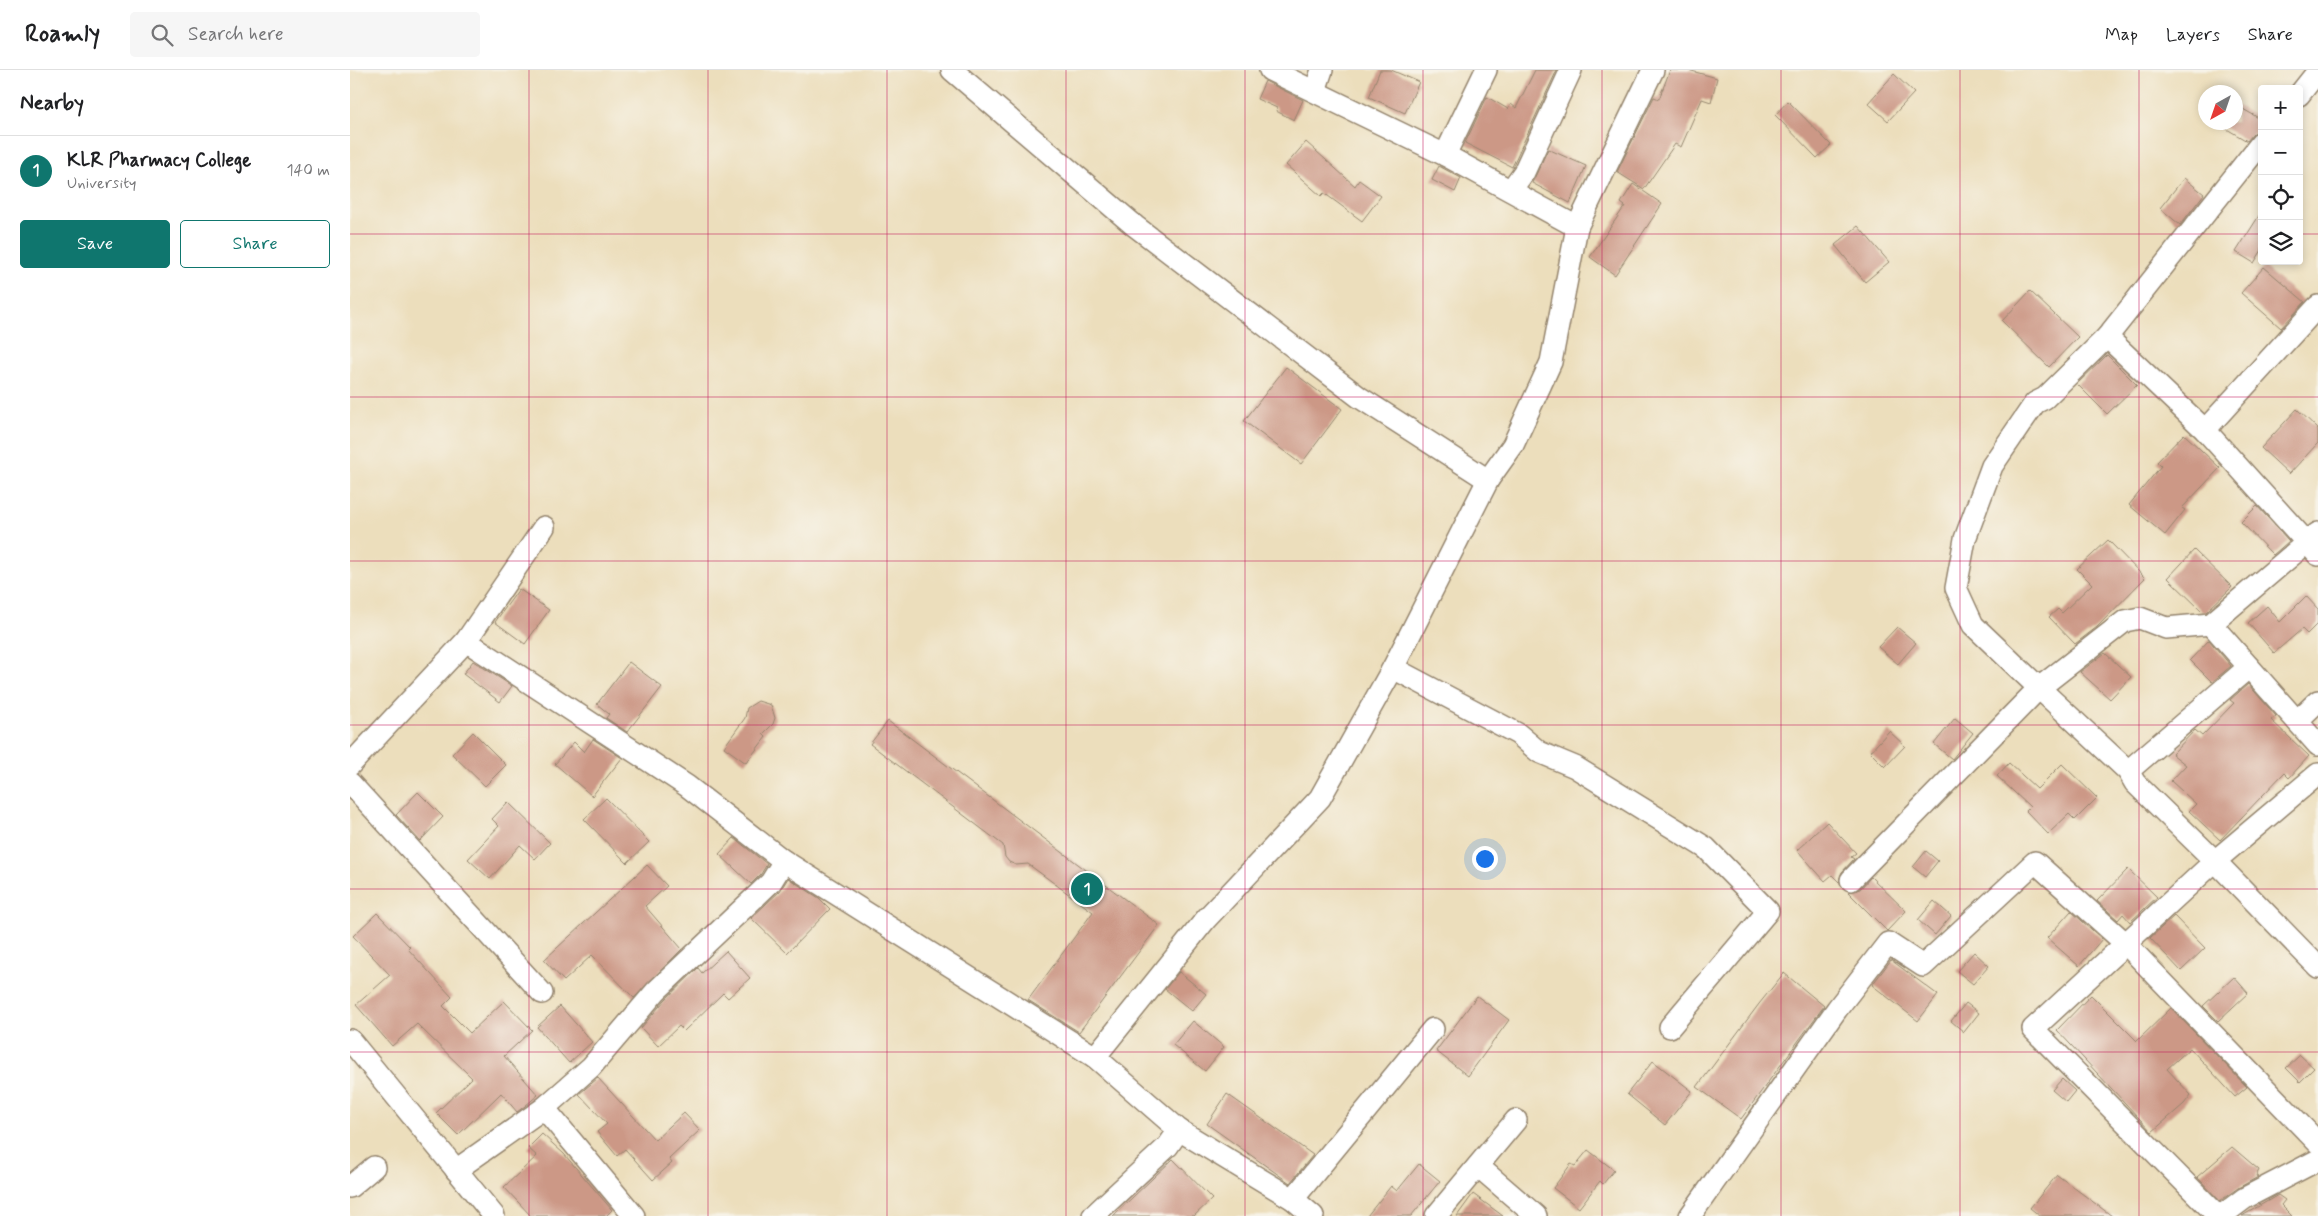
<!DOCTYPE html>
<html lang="en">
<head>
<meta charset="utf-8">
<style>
  body { margin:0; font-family:Mynerve,sans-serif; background:#f6f6f6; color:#202124 }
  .controls { position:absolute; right:15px; top:15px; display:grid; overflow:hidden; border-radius:5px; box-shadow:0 2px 8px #0003 }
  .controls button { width:45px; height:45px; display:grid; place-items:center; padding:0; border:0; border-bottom:1px solid #e0e0e0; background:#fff; color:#202124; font:25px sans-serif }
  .compass { position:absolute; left:1848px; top:15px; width:45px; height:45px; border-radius:50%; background:#fff; box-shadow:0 2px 8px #0003; rotate:220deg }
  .you { position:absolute; left:1134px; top:788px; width:18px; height:18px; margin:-12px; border:4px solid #fff; border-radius:50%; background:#1a73e8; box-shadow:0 0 0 8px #1a73e833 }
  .badge { display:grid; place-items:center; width:32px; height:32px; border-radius:50%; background:#0f766e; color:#fff; font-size:16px; font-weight:700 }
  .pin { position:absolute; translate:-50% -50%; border:2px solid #fff; box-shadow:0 1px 5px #0006 }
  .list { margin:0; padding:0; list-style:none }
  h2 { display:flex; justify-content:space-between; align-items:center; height:65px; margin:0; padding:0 20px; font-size:21px }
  h2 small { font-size:16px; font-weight:400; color:#757577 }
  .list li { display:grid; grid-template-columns:32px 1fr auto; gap:15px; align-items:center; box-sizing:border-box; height:70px; padding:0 20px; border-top:1px solid #e0e0e0 }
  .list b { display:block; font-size:19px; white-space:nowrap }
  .list p { margin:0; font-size:16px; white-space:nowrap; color:#757577 }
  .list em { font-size:16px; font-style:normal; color:#757577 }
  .actions { display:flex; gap:10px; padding:15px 20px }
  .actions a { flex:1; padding:11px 0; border:1px solid #0f766e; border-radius:5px; text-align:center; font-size:18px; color:#0f766e }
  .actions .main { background:#0f766e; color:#fff }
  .icon { flex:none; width:28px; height:28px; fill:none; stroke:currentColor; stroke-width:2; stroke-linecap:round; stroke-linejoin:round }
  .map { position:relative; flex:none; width:1968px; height:1146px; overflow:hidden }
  header { display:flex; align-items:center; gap:30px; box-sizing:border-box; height:70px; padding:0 25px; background:#fff; border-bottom:1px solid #e0e0e0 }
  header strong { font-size:24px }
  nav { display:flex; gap:28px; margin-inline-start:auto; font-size:18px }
  .search { width:350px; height:45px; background:#f6f6f6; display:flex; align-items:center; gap:12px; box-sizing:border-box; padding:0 18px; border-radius:5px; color:#757577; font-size:19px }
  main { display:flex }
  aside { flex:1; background:#fff }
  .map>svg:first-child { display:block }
  .building { fill:#cc9886 }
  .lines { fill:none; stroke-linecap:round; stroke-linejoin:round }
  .street-casing { stroke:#94846d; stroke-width:24 }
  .street { stroke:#fff; stroke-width:21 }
  .grid { fill:none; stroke:#c2185b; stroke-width:1; stroke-opacity:0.55 }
</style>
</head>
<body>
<header>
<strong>Roamly</strong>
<div class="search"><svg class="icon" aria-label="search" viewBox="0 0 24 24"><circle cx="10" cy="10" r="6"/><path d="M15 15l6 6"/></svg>Search here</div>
<nav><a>Map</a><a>Layers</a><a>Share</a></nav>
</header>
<main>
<aside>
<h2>Nearby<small></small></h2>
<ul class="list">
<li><span class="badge">1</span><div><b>KLR Pharmacy College</b><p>University</p></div><em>140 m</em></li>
</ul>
<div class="actions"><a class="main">Save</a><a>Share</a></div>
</aside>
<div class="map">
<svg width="1968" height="1146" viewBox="0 0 1968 1146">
  <rect width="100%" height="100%" fill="#f7f3e8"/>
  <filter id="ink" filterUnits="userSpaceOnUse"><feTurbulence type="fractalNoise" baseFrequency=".02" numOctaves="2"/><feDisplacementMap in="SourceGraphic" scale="10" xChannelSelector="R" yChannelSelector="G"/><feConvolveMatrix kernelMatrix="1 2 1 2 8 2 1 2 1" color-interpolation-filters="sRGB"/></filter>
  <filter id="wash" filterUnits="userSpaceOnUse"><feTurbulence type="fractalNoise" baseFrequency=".0096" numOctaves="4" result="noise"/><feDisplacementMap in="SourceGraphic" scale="20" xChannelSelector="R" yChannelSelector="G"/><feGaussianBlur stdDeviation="1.12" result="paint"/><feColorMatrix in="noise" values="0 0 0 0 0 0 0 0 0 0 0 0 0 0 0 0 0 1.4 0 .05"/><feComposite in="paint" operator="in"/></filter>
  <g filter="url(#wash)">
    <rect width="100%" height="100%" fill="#ecdebc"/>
    <g id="blocks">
      <!-- building -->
      <g class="building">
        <path d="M 1030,0 L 1041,0 L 1069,12 L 1055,43 L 1019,27 Z"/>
        <path d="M 1185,0 L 1207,0 L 1162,97 L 1115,73 L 1137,27 L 1158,39 L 1161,34 L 1166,38 Z"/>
        <path d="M 1320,0 L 1338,0 L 1367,8 L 1361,32 L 1352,29 L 1331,77 L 1325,74 L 1294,119 L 1267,102 L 1304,27 L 1309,29 Z"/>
        <path d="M 1544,4 L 1564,23 L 1538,51 L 1518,33 Z"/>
        <path d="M 915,11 L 953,30 L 944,50 L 926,41 L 927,38 L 907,29 Z"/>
        <path d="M 1438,31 L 1481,75 L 1467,88 L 1425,45 Z"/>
        <path d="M 1886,35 L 1912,50 L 1909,60 L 1903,64 L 1897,71 L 1865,52 L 1886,52 Z"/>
        <path d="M 956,72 L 1005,116 L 1009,110 L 1031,126 L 1012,151 L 974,123 L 971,126 L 936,95 Z"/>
        <path d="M 1198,79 L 1236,96 L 1220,133 L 1182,113 Z"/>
        <path d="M 1089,96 L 1111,108 L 1105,122 L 1082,110 Z"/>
        <path d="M 1834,108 L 1854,124 L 1830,155 L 1810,138 Z"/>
        <path d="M 1283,114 L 1312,134 L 1265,205 L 1240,187 L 1275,136 L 1271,133 Z"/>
        <path d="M 1912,141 L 1912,180 L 1904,193 L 1886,182 Z"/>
        <path d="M 1508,156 L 1539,192 L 1515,212 L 1485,175 Z"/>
        <path d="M 1914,197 L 1955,232 L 1931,258 L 1891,223 Z"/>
        <path d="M 1680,221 L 1728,267 L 1699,297 L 1652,251 Z"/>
        <path d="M 1757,285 L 1787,315 L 1757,344 L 1727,314 Z"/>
        <path d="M 936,297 L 992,339 L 951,394 L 894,351 Z"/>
        <path d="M 1947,339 L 1968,359 L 1968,373 L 1939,404 L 1911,378 Z"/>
        <path d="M 1834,364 L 1870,398 L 1832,438 L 1835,440 L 1815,465 L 1779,435 L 1811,396 L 1807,392 Z"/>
        <path d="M 1907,436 L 1939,471 L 1923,485 L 1891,452 Z"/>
        <path d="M 1758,470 L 1795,508 L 1747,557 L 1725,574 L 1699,547 L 1708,539 L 1712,543 L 1742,514 L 1727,499 Z"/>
        <path d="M 1844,480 L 1882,517 L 1856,542 L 1853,542 L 1818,508 Z"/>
        <path d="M 169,519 L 199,540 L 175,574 L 145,552 Z"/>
        <path d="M 1956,526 L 1968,539 L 1968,553 L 1957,564 L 1952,559 L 1924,583 L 1898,553 L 1917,536 L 1930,552 Z"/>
        <path d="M 1547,557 L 1566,573 L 1548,594 L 1528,577 Z"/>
        <path d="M 1859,570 L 1881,596 L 1862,612 L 1840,590 Z"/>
        <path d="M 1755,583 L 1781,607 L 1760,629 L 1730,602 Z"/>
        <path d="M 123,591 L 162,616 L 150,632 L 113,604 Z"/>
        <path d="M 279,592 L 312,617 L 277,662 L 256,648 L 259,644 L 247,634 Z"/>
        <path d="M 1898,614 L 1926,646 L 1921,650 L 1959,686 L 1939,708 L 1934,703 L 1870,770 L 1839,741 L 1846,734 L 1821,711 L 1836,695 L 1822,684 L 1845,660 L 1852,666 L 1884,633 L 1880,630 Z"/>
        <path d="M 408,631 L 421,635 L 425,648 L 423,654 L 413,664 L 416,667 L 396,693 L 374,677 L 395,648 L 397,638 Z"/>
        <path d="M 1605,648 L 1623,663 L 1602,689 L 1584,674 Z"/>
        <path d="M 538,651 L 809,855 L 729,962 L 678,930 L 743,842 L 678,794 L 666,795 L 659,792 L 655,787 L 653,775 L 520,674 Z"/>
        <path d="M 1539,661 L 1555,676 L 1535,697 L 1520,682 Z"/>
        <path d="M 123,662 L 156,695 L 135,716 L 102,684 Z"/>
        <path d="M 243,669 L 272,688 L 242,726 L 205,694 L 224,672 L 234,682 Z"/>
        <path d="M 1659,693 L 1687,719 L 1712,694 L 1747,728 L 1725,750 L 1719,744 L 1698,764 L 1676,741 L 1680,737 L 1647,706 Z"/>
        <path d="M 68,722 L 93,747 L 70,771 L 46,745 Z"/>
        <path d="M 256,728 L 299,772 L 277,793 L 234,749 Z"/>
        <path d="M 158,732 L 200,773 L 185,789 L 170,775 L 140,809 L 118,789 L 149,756 L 142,749 Z"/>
        <path d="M 1477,752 L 1506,783 L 1501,787 L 1504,789 L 1492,802 L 1489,812 L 1482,805 L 1475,811 L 1447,780 Z"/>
        <path d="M 384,768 L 417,794 L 411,804 L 401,814 L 369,784 Z"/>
        <path d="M 1576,781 L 1588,791 L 1575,807 L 1563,797 Z"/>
        <path d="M 297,795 L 317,816 L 295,836 L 332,879 L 284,928 L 242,885 L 214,911 L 194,890 Z"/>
        <path d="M 1778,799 L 1807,827 L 1780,852 L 1773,844 L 1768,850 L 1747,831 Z"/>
        <path d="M 1521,807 L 1556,841 L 1537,861 L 1498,822 L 1510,819 Z"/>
        <path d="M 438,808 L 469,828 L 480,839 L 437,883 L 401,848 L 430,821 Z"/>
        <path d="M 1584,831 L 1601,846 L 1585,865 L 1568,850 Z"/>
        <path d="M 1721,841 L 1752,869 L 1729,896 L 1697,868 Z"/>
        <path d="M 27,843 L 60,877 L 58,879 L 102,927 L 93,936 L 120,963 L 154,931 L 182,960 L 154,986 L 188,1025 L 175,1036 L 167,1042 L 151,1023 L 108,1065 L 86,1043 L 122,1008 L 67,954 L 42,976 L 6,935 L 40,905 L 3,866 Z"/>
        <path d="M 1824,846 L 1855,878 L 1831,901 L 1800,868 Z"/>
        <path d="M 376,881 L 400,908 L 378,928 L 373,923 L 334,961 L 329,956 L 308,976 L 291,958 L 315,930 L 348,898 L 352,903 Z"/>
        <path d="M 1624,882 L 1639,896 L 1623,914 L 1607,901 Z"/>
        <path d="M 1541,890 L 1588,925 L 1568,951 L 1522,915 Z"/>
        <path d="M 829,902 L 856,924 L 842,941 L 815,919 Z"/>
        <path d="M 1434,903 L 1474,936 L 1391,1049 L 1347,1017 L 1409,934 Z"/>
        <path d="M 1884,907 L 1898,923 L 1868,951 L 1853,936 Z"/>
        <path d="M 1741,925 L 1787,971 L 1821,938 L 1897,1017 L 1885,1027 L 1840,978 L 1817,999 L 1841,1025 L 1834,1034 L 1802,1062 L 1707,960 Z"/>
        <path d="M 1127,926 L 1159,950 L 1118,1006 L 1086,981 Z"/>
        <path d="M 1616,933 L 1629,943 L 1614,962 L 1601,951 Z"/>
        <path d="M 210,936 L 242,972 L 219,993 L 187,957 Z"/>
        <path d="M 843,951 L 874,977 L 855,1001 L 823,975 Z"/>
        <path d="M 1950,985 L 1964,998 L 1950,1012 L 1936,998 Z"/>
        <path d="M 1303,991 L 1342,1021 L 1315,1055 L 1277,1024 Z"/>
        <path d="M 248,1008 L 305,1070 L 334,1043 L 350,1060 L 319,1089 L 322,1093 L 303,1110 L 275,1079 L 267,1086 L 247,1062 L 257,1054 L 229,1024 Z"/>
        <path d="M 1712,1009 L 1725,1021 L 1716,1032 L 1702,1020 Z"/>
        <path d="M 877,1024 L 963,1085 L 940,1113 L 857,1054 Z"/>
        <path d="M 192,1064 L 214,1084 L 262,1140 L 256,1146 L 181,1146 L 154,1117 L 187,1086 L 178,1078 Z"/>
        <path d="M 1882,1077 L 1909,1100 L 1906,1106 L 1908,1107 L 1888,1118 L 1870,1131 L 1847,1107 Z"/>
        <path d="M 1238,1080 L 1264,1100 L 1253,1114 L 1250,1111 L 1229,1138 L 1203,1118 L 1221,1094 L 1225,1096 Z"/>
        <path d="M 823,1089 L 862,1129 L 844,1146 L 763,1146 Z"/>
        <path d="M 1069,1094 L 1090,1111 L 1061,1146 L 1017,1146 L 1041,1116 L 1047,1121 Z"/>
        <path d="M 1707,1105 L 1762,1146 L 1690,1146 L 1680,1138 Z"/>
        <path d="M 1123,1124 L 1153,1146 L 1107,1146 Z"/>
        <path d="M 1928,1125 L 1935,1130 L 1931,1135 L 1942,1146 L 1892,1146 Z"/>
      </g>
    </g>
  </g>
  <g filter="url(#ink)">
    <use href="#blocks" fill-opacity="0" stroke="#94846d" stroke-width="1"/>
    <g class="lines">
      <defs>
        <g id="street">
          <path d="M 602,0 L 785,156 L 1009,327 L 1138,410"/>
          <path d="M 920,0 L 1095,85 L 1227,157"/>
          <path d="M 1303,0 L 1227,157 L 1201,292 L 1163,375 L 1138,410 L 1043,598 L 1168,664 L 1189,682 L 1225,697 L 1356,778 L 1418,841 L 1320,957"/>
          <path d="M 965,21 L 972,0"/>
          <path d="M 1949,25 L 1968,1"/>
          <path d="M 1912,72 L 1757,267 L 1695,328 L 1685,333 L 1642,396 L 1615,469 L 1606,518 L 1623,555 L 1689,618 L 1775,551 L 1790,548 L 1816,558 L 1861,554 L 1968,463"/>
          <path d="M 1095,85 L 1136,0"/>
          <path d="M 1161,120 L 1174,102 L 1221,0"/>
          <path d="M 1757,267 L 1855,360 L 1968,485"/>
          <path d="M 1855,360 L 1968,236"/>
          <path d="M 1861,554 L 1968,675"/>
          <path d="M 116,571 L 337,716 L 434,791 L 745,987 L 856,849 L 970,728 L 1043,598"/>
          <path d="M 1948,650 L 1968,631"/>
          <path d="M 0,695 L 116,571 L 194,457"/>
          <path d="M 1778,701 L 1899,597"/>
          <path d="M 0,713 L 192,923"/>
          <path d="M 1501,810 L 1689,618 L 1778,701 L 1785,713 L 1865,791 L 1968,897"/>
          <path d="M 0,970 L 144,1146"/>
          <path d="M 745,987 L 829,1060 L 943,1129 L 963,1146"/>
          <path d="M 194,1038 L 284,1146"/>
          <path d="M 1128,1096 L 1186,1146"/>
          <path d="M 106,1100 L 194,1038 L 241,997 L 306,921 L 421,812 L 434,791"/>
          <path d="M 0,1117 L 24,1097"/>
          <path d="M 943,1129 L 1083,959"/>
          <path d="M 743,1146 L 818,1076 L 829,1060"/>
          <path d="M 1086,1146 L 1166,1050"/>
          <path d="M 1340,1146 L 1487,939 L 1538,873 L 1573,896 L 1685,792 L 1775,873 L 1968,1073"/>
          <path d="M 1868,1146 L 1683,959 L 1865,791 L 1968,704"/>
          <path d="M 1871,1146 L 1895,1128 L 1968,1090"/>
        </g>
      </defs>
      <!-- street casing -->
      <use href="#street" class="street-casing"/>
      <!-- street -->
      <use href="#street" class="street"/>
    </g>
  </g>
  <!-- grid -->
  <path class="grid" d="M 179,0 L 179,1146M 358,0 L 358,1146M 537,0 L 537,1146M 716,0 L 716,1146M 895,0 L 895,1146M 1073,0 L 1073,1146M 1252,0 L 1252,1146M 1431,0 L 1431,1146M 1610,0 L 1610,1146M 1789,0 L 1789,1146M 0,164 L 1912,164M 1949,164 L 1968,164M 0,327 L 1968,327M 0,491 L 1968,491M 0,655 L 1968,655M 0,819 L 1968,819M 0,982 L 1968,982"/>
</svg>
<div class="controls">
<button>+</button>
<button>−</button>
<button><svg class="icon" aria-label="locate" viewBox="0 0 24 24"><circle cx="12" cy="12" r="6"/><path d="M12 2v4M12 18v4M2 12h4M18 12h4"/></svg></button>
<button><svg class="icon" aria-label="layers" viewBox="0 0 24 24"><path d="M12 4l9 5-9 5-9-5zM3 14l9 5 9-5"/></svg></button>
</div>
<svg class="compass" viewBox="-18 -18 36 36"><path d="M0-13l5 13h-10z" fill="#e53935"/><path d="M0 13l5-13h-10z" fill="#757577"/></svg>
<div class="you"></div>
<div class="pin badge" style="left:737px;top:819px">1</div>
</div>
</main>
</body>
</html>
